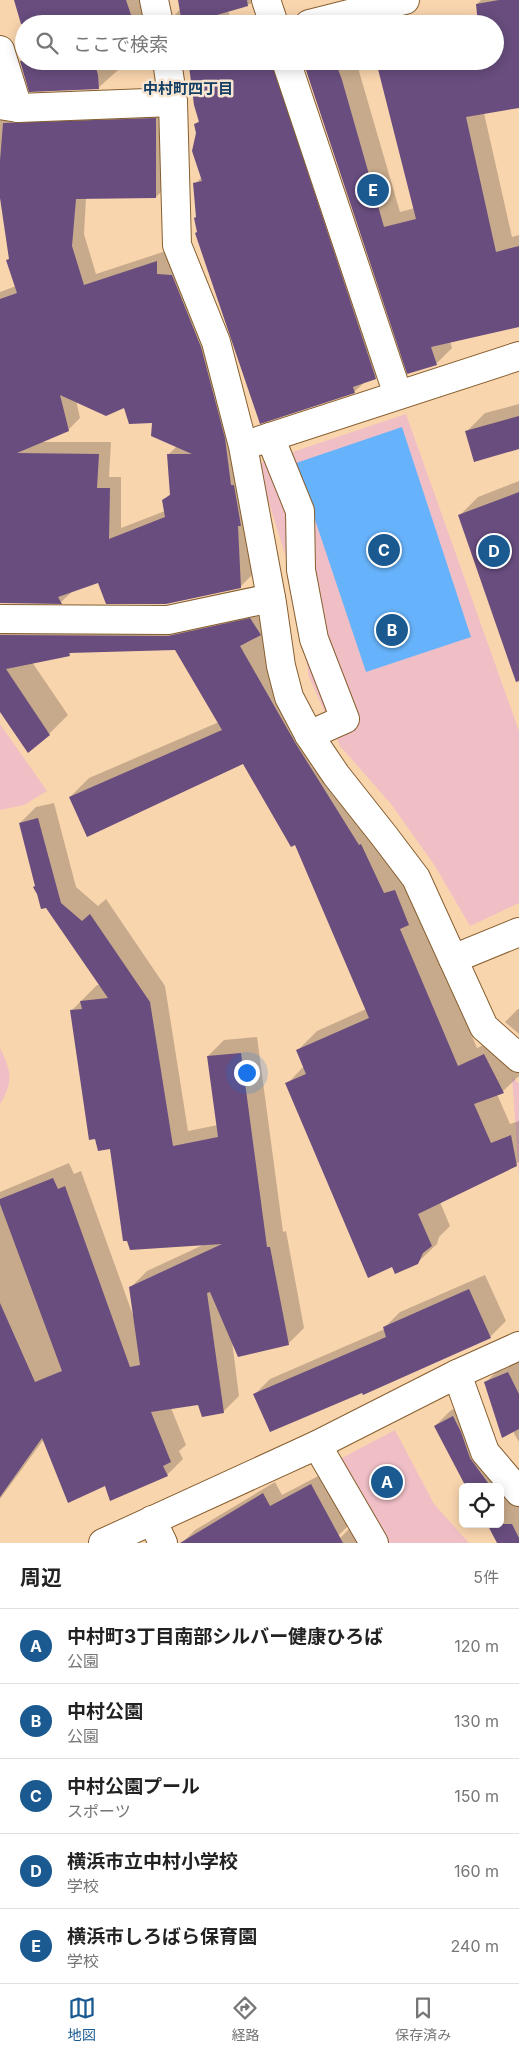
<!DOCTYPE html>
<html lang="ja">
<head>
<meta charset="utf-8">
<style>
  body { margin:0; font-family:Inter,"Noto Sans JP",sans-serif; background:#f6f6f6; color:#222 }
  .controls { position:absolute; right:15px; bottom:15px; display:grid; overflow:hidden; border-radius:8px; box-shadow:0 2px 12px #0003 }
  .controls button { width:45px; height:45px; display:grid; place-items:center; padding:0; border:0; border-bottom:1px solid #e0e0e0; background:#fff; color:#222; font:25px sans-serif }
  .you { position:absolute; left:246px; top:1072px; width:18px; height:18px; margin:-12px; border:4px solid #fff; border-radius:50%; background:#1a73e8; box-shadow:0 0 0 8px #1a73e833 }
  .badge { display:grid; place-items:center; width:32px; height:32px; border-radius:50%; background:#1b5a90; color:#fff; font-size:16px; font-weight:700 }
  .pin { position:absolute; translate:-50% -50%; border:2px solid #fff; box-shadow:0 1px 5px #0006 }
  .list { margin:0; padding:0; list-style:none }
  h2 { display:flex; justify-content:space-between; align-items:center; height:65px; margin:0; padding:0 20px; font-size:21px }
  h2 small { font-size:16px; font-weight:400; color:#767676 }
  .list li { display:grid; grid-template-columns:32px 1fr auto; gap:15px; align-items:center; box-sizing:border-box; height:75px; padding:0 20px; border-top:1px solid #e0e0e0 }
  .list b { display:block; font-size:19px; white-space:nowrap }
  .list p { margin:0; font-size:16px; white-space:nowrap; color:#767676 }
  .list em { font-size:16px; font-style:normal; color:#767676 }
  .icon { flex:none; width:28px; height:28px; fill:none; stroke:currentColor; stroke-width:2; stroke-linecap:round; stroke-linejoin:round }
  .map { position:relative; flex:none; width:519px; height:1543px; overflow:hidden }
  .search { position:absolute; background:#fff; box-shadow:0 2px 12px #0003; left:15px; right:15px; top:15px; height:55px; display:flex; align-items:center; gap:12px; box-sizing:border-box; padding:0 18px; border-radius:28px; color:#767676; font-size:19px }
  .sheet { height:440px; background:#fff }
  nav { display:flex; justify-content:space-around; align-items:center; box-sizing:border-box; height:70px; border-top:1px solid #e0e0e0; background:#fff; font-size:14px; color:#767676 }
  nav a { display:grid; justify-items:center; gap:2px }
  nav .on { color:#1b5a90 }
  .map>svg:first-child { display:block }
  .green { fill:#f0bfc6 }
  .water { fill:#67b3fb }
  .shadow { fill:#0003; fill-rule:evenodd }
  .building { fill:#684d7e; fill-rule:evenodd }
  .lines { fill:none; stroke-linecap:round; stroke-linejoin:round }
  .minor-casing { stroke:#865e2f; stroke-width:30 }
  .minor { stroke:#fff; stroke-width:28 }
  .labels { text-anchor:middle; stroke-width:5; stroke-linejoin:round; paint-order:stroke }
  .neighbourhood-label { font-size:15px; font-weight:bold; fill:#133e64; stroke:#f8e6d2 }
</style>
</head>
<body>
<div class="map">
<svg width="519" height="1543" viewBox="0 0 519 1543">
  <rect width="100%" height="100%" fill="#f9d5ae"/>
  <!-- green -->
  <g class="green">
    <path d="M 406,414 L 519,731 L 519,903 L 470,926 L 435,866 L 391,804 L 340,746 L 309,677 L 294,583 L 257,464 Z"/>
    <path d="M 0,724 L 47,791 L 24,805 L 0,810 Z"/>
    <path d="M 0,1048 C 11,1070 14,1082 0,1104 Z"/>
    <path d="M 512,1077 L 519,1084 L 519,1176 Z"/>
    <path d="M 395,1430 L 434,1504 L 469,1543 L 387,1543 L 338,1460 Z"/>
  </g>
  <!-- water -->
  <path class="water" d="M 402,427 L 471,637 L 366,672 L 296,463 Z"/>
  <!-- shadow -->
  <g class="shadow">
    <path d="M 15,0 L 142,0 L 150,24 L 24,24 L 24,27 Z"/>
    <path d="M 180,0 L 254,0 L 250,4 L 228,10 L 232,24 L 179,24 L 175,15 L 183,6 Z"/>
    <path d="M 481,0 L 519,0 L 519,107 L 484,113 L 512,237 L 519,235 L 519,326 L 450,341 L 452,348 L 436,364 L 304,61 L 356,61 L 400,212 L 415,208 L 380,70 L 388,61 L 495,61 L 495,24 L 477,4 Z"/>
    <path d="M 24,53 L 24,61 L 126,61 L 126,63 L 98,88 L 30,91 L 20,57 Z"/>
    <path d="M 196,61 L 291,61 L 391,362 L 375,378 L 365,382 L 354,392 L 198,232 L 195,184 L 202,177 L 196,124 L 200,120 L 191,66 Z"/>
    <path d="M 0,102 L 167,107 L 168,185 L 156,197 L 86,198 L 84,234 L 96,274 L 169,250 L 169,262 L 184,264 L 249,516 L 252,575 L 240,587 L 99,581 L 74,590 L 61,602 L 0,602 L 0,292 L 16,286 L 0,170 ZM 76,400 L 125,406 L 153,422 L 177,446 L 169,454 L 171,493 L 163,501 L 165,511 L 121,528 L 121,477 L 109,477 L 111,442 L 41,442 L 68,430 L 80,418 Z"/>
    <path d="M 519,404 L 519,448 L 467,431 L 485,413 Z"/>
    <path d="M 519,481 L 519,642 L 460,515 L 478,497 Z"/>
    <path d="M 269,600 L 279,615 L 262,632 L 420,913 L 477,1048 L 503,1036 L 519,1067 L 519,1076 L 503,1091 L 497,1094 L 510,1124 L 519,1121 L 519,1162 L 440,1202 L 450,1226 L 439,1237 L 437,1244 L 417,1263 L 287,1084 L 304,1066 L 298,1050 L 317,1031 L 366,1009 L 295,843 L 243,763 L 70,797 L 89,778 L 219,722 L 176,648 L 73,651 L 69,655 L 32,662 L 68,715 L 49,734 L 0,710 L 0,624 Z"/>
    <path d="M 54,803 L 76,887 L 98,906 L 106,899 L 165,986 L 188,1131 L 218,1125 L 208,1056 L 224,1040 L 257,1037 L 283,1232 L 286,1231 L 304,1328 L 288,1344 L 232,1341 L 239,1396 L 223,1412 L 199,1404 L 171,1408 L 186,1445 L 179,1451 L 183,1459 L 167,1475 L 105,1484 L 44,1439 L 0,1499 L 0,1192 L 69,1163 L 74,1174 L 81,1171 L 134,1318 L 131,1287 L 147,1271 L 205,1244 L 111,1147 L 72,1010 L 97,985 L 101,985 L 36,886 L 20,823 L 36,807 Z"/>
    <path d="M 518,1009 L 519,1009 L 519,1034 L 505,1022 Z"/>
    <path d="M 485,1275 L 506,1321 L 490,1337 L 362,1391 L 255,1394 L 270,1379 L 385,1329 L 384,1328 L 400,1312 Z"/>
    <path d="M 519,1361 L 519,1442 L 485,1383 L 497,1371 Z"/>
    <path d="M 468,1402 L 519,1495 L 519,1538 L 507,1543 L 498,1543 L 500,1487 L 468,1487 L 435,1426 L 450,1411 Z"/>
    <path d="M 324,1473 L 351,1523 L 339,1535 L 319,1543 L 183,1542 L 195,1530 L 275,1482 L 282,1495 Z"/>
    <path d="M 353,1525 L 363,1543 L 335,1543 Z"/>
  </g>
  <!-- building -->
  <g class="building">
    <path d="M 14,0 L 126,0 L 134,24 L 21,24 Z"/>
    <path d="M 178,0 L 247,0 L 248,6 L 210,17 L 212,24 L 182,24 Z"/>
    <path d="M 499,0 L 519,0 L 519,108 L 466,117 L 496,252 L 519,246 L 519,327 L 431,347 L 437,365 L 407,374 L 303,61 L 335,61 L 342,80 L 384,227 L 416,219 L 378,69 L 415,61 L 495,61 L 495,24 L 478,24 L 476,4 Z"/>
    <path d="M 20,61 L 94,61 L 98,75 L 99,89 L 29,92 Z"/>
    <path d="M 202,61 L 271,61 L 376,379 L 353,387 L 355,393 L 260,424 L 195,233 L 197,232 L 194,218 L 196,217 L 193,183 L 202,181 L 192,151 L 196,133 L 194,124 L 199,122 L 194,105 L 189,66 Z"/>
    <path d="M 156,118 L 156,198 L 76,199 L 72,246 L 84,285 L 157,261 L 157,274 L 172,275 L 201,347 L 225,438 L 231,485 L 234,485 L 241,526 L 238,526 L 241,588 L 166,604 L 106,604 L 98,583 L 58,597 L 62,604 L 0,603 L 0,299 L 17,293 L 6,260 L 9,259 L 0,198 L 0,161 L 3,123 ZM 60,395 L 106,416 L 124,408 L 129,424 L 152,423 L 151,436 L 192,454 L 167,454 L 170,495 L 162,500 L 165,517 L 109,539 L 110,488 L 97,488 L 99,454 L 17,453 L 69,431 Z"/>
    <path d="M 519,416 L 519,449 L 474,462 L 465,431 Z"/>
    <path d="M 519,492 L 519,681 L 516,682 L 458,515 Z"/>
    <path d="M 250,618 L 261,635 L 240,646 L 296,744 L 359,845 L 361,844 L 384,893 L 395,890 L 409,925 L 400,929 L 458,1066 L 484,1054 L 504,1093 L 474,1104 L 491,1143 L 511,1135 L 517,1166 L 418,1214 L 432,1246 L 423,1253 L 418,1264 L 395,1274 L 392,1267 L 368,1278 L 285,1083 L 306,1074 L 296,1050 L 369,1018 L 295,845 L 291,847 L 243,764 L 87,837 L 69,797 L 222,730 L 175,650 L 69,653 L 70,656 L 6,669 L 50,735 L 28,753 L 0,712 L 0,635 L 168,636 Z"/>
    <path d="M 38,818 L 61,903 L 82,921 L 90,914 L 150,1002 L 173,1146 L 218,1137 L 207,1056 L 241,1053 L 267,1247 L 270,1247 L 289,1345 L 238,1357 L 210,1292 L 207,1293 L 224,1413 L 202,1417 L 198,1405 L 151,1412 L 171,1462 L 163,1466 L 168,1476 L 110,1501 L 105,1486 L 68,1503 L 42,1438 L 0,1497 L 0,1303 L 35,1382 L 62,1371 L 0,1204 L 0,1199 L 53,1178 L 58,1189 L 65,1186 L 130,1367 L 140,1365 L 129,1287 L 222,1244 L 130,1250 L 127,1241 L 123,1241 L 110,1149 L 98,1151 L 95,1139 L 89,1140 L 70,1010 L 82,1009 L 80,1001 L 108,998 L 46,908 L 41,909 L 37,894 L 33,887 L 35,886 L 19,823 Z"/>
    <path d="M 469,1289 L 491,1338 L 363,1395 L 362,1393 L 270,1432 L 253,1394 L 386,1337 L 383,1327 Z"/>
    <path d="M 508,1372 L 519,1394 L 519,1429 L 502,1438 L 484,1382 Z"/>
    <path d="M 453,1416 L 461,1432 L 470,1458 L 491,1487 L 466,1487 L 434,1426 Z"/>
    <path d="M 311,1484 L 343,1543 L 180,1543 L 263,1493 L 270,1506 Z"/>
    <path d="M 487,1524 L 512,1524 L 519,1538 L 519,1543 L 497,1543 Z"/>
  </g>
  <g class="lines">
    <defs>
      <g id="minor">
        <path d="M 154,0 L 159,24"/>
        <path d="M 266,0 L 274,24"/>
        <path d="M 309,24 L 405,0"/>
        <path d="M 0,50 L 18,108"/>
        <path d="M 167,61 L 173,102 L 177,245 L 216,342 L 243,446 L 272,603 L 281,666 L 289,697 L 309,735 L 336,775 L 385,837 L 416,878 L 484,1027 L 519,1058"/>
        <path d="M 286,61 L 398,395"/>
        <path d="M 0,105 L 18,108 L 173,102"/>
        <path d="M 270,437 L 300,511 L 301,570 L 314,639 L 345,719 L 309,735"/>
        <path d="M 252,443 L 519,356"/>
        <path d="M 0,619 L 168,620 L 271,598"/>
        <path d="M 453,959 L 519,932"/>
        <path d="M 457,1374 L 485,1452 L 519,1492"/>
        <path d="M 317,1445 L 374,1543"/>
        <path d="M 152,1520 L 163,1543"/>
        <path d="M 103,1543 L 317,1445 L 457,1374 L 519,1346"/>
      </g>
    </defs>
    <!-- minor casing -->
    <use href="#minor" class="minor-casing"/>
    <!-- minor -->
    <use href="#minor" class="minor"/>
  </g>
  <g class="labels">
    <!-- neighbourhood labels -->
    <g class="neighbourhood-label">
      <text x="188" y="94">中村町四丁目</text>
    </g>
  </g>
</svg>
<div class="controls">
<button><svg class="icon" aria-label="locate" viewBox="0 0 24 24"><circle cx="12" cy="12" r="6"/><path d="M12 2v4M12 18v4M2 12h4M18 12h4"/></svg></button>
</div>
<div class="you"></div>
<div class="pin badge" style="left:387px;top:1482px">A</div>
<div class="pin badge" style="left:392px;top:630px">B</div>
<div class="pin badge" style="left:384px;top:550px">C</div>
<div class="pin badge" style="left:494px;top:551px">D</div>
<div class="pin badge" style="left:373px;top:190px">E</div>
<div class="search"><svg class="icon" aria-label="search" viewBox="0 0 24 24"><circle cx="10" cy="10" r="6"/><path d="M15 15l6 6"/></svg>ここで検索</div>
</div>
<section class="sheet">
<h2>周辺<small>5件</small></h2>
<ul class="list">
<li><span class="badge">A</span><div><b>中村町3丁目南部シルバー健康ひろば</b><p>公園</p></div><em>120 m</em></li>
<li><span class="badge">B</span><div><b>中村公園</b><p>公園</p></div><em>130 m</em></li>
<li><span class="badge">C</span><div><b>中村公園プール</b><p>スポーツ</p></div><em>150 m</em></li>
<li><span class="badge">D</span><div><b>横浜市立中村小学校</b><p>学校</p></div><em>160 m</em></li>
<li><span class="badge">E</span><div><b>横浜市しろばら保育園</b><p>学校</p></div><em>240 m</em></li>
</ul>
</section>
<nav>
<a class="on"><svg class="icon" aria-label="map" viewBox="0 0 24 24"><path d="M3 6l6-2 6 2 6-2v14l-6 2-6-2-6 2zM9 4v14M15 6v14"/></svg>地図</a>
<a><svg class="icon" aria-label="directions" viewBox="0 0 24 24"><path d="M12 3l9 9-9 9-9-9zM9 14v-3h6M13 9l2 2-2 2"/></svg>経路</a>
<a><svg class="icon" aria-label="saved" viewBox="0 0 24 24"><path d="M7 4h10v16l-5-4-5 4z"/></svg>保存済み</a>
</nav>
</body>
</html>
